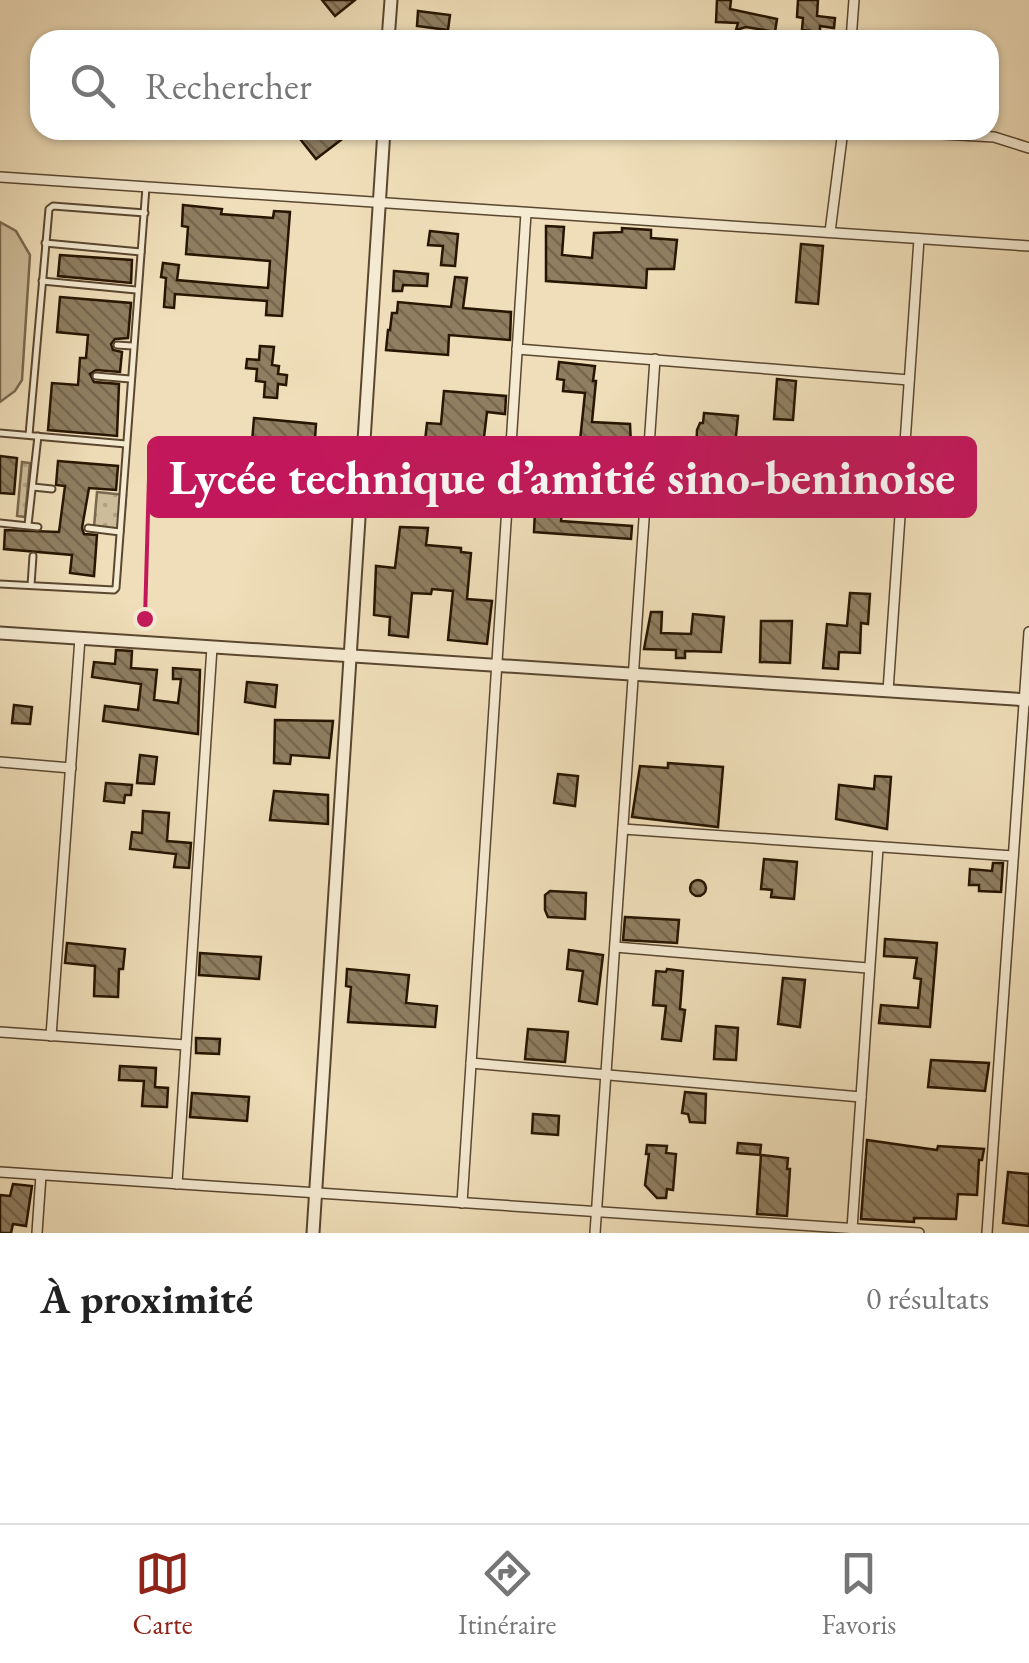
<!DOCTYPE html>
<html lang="fr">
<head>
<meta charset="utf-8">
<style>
  body { margin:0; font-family:"EB Garamond",serif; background:#f6f6f6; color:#222 }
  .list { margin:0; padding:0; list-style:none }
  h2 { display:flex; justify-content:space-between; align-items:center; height:130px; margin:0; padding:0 40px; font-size:42px }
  h2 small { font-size:32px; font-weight:400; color:#767676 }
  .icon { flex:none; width:55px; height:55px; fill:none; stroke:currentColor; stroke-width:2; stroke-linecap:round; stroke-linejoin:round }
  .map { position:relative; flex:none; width:1029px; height:1233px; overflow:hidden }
  .search { position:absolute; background:#fff; box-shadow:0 2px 8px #0004; left:30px; right:30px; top:30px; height:110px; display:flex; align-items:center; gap:25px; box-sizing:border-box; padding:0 35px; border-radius:30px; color:#767676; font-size:38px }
  .sheet { height:290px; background:#fff }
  nav { display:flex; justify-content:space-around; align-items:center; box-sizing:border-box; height:140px; border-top:2px solid #e0e0e0; background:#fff; font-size:28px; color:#767676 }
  nav a { display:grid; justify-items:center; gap:5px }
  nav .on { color:#8f2418 }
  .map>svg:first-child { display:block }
  .grass { fill:url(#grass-dots); stroke:#7a684e; stroke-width:2.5 }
  .pitch { fill:#cdbc9a; stroke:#7a684e; stroke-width:2.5 }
  .building { fill:url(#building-back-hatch); stroke:#271501; stroke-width:2.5 }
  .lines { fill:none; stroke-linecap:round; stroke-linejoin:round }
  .service-casing { stroke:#59472f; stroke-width:9 }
  .minor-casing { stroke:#59472f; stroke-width:12 }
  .tertiary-casing { stroke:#59472f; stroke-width:15 }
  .service { stroke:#f5ead2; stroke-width:5 }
  .minor { stroke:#f5ead2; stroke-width:9 }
  .tertiary { stroke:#f5ead2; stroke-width:11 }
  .leader { fill:none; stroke:#c2185b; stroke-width:4 }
  .callout-dot { fill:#c2185b; stroke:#f5ead2; stroke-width:4 }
  .callout { fill:#c2185b; stroke:#c2185b; stroke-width:4 }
  .callout-label { font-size:48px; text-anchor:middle; font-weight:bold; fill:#fff }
</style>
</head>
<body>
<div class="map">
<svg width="1029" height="1233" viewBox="0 0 1029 1233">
  <defs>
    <pattern id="grass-dots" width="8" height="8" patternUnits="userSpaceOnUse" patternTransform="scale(2.5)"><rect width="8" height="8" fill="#cdbc9a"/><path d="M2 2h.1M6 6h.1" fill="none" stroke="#b0a183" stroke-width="1.8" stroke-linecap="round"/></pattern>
    <pattern id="building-back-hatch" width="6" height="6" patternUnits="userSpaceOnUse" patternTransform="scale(2.5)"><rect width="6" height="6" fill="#8f7e61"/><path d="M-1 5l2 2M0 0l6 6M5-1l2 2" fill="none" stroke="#75664e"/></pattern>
  </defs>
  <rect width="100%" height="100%" fill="#efdeb9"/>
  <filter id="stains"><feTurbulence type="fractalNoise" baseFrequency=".002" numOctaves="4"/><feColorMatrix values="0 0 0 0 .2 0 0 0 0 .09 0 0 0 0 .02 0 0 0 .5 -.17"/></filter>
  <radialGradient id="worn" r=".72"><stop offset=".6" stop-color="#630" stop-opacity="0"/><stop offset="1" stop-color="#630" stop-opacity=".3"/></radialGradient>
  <!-- grass -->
  <g class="grass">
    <path d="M 22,462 L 30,463 L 25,517 L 17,516 Z"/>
    <path d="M 97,492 L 126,495 L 123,530 L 94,527 Z"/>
  </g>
  <!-- pitch -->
  <path class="pitch" d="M 0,222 L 16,231 L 30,255 L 22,380 L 15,391 L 0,402 Z"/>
  <!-- building -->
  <g class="building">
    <path d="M 322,0 L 355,0 L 335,16 Z"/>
    <path d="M 717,0 L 731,0 L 730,9 L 777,19 L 775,32 L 746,27 L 736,30 L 738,23 L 716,22 Z"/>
    <path d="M 798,0 L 818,0 L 817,16 L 835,18 L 834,28 L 820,26 L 820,32 L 802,30 L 803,18 L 797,17 Z"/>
    <path d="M 418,11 L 450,15 L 448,30 L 417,26 Z"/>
    <path d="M 293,130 L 354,130 L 316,159 Z"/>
    <path d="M 183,205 L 222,209 L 221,214 L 273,218 L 274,211 L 290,212 L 282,316 L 266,315 L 267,301 L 175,294 L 174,308 L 164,307 L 166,278 L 161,277 L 163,263 L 179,265 L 177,280 L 268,288 L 270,261 L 186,254 L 188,227 L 182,226 Z"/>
    <path d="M 546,226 L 564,227 L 562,255 L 592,258 L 594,233 L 622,232 L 622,228 L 651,230 L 651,238 L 677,240 L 674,269 L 647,269 L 646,288 L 546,281 Z"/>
    <path d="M 430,231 L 458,234 L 455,266 L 441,265 L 443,246 L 428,245 Z"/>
    <path d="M 801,244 L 823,246 L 818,304 L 796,302 Z"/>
    <path d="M 60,255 L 132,260 L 131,283 L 58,276 Z"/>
    <path d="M 394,271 L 428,274 L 427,286 L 403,285 L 402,291 L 393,291 Z"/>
    <path d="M 455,277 L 467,278 L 463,308 L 511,312 L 510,340 L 449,335 L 448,355 L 386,350 L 388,330 L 390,330 L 392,313 L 397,313 L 398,302 L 451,307 Z"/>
    <path d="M 60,297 L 131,303 L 128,338 L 115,339 L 111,344 L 113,350 L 122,352 L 120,372 L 96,370 L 90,374 L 94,382 L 119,384 L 117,436 L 48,430 L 52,383 L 78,385 L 80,358 L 86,358 L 88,335 L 57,332 Z"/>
    <path d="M 260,346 L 274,347 L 272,365 L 279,366 L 278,374 L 287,375 L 286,385 L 278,384 L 277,398 L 264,397 L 265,382 L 256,381 L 257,369 L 246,368 L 247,359 L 259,360 Z"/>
    <path d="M 559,362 L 595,366 L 593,381 L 596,381 L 592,422 L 630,424 L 631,444 L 625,506 L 563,502 L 561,521 L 632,526 L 631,539 L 534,532 L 535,510 L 515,508 L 518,475 L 576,479 L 585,393 L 563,391 L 564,380 L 557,379 Z"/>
    <path d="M 777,379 L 796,381 L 793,420 L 774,419 Z"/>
    <path d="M 444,391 L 506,396 L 505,414 L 487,412 L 482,454 L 499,456 L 497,479 L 472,476 L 471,492 L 440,490 L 444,443 L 425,441 L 427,423 L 441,424 Z"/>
    <path d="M 704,413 L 738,416 L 734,456 L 696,453 L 697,430 L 700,423 L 703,423 Z"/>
    <path d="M 254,418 L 316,424 L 315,439 L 331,441 L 325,499 L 310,498 L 308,516 L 246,510 L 249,486 L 291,490 L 293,478 L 307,480 L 309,456 L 295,454 L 296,446 L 252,442 Z"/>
    <path d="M 0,456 L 17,458 L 14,494 L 0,493 Z"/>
    <path d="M 58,461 L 118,466 L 116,490 L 89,488 L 82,528 L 84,534 L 97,535 L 94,576 L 70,573 L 72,555 L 4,549 L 5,530 L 59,532 L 65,486 L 56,485 Z"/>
    <path d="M 400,527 L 428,528 L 426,545 L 461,548 L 461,552 L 471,553 L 467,599 L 492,601 L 487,644 L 448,640 L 453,591 L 432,589 L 431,594 L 412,593 L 408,637 L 389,635 L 390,617 L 374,615 L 376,566 L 395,568 Z"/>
    <path d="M 850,593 L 870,594 L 868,624 L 861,623 L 860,653 L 839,652 L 838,669 L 823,668 L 827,624 L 847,626 Z"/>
    <path d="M 651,612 L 662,612 L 661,633 L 691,634 L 693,614 L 724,617 L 721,652 L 685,651 L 685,658 L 676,658 L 676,650 L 644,649 Z"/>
    <path d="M 761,621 L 792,621 L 790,663 L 760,662 Z"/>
    <path d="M 116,650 L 132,651 L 131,668 L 157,670 L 154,700 L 178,703 L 181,679 L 173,679 L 173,668 L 200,670 L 198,734 L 103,721 L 105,706 L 138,710 L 141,684 L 92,677 L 94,662 L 115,664 Z"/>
    <path d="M 247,682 L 277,685 L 275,707 L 245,702 Z"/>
    <path d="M 14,705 L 32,707 L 30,724 L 12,723 Z"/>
    <path d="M 275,720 L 333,721 L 329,758 L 291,755 L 290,764 L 274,763 Z"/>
    <path d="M 140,755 L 157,757 L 154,784 L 137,783 Z"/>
    <path d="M 668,763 L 723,767 L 718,827 L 632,817 L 640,766 L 668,768 Z"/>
    <path d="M 558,774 L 578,776 L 575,806 L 554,803 Z"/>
    <path d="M 875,776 L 891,777 L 887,829 L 836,819 L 839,785 L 874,789 Z"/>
    <path d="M 106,783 L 132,785 L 131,795 L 125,795 L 124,803 L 104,801 Z"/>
    <path d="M 274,791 L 328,795 L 328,824 L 270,820 Z"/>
    <path d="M 143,811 L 169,813 L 167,841 L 191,843 L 189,868 L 174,867 L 176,854 L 130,849 L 132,832 L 142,833 Z"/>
    <path d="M 764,859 L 797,862 L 794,899 L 771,897 L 772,890 L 761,889 Z"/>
    <path d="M 993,863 L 1003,863 L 1001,892 L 979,891 L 979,885 L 969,885 L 970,869 L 992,871 Z"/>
    <circle cx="698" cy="888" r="8"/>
    <path d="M 550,891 L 586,893 L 585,919 L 548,917 L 545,910 L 545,895 Z"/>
    <path d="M 625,917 L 679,920 L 677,943 L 623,940 Z"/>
    <path d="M 885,939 L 937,943 L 930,1027 L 879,1023 L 881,1005 L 918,1008 L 921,979 L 914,978 L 917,958 L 884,956 Z"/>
    <path d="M 67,943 L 125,949 L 123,969 L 119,969 L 118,997 L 94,996 L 95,966 L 65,963 Z"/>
    <path d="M 569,950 L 603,955 L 597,1004 L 579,1001 L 583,971 L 567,969 Z"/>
    <path d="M 200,953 L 261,957 L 259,979 L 199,975 Z"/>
    <path d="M 347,969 L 409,975 L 406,1003 L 437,1006 L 435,1027 L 348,1022 L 351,987 L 346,986 Z"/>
    <path d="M 667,969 L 683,971 L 680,1009 L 685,1010 L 681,1041 L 662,1039 L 666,1006 L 653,1005 L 656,971 L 666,972 Z"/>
    <path d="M 783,978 L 805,980 L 800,1027 L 778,1024 Z"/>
    <path d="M 716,1026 L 738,1028 L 736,1060 L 714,1059 Z"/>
    <path d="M 528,1029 L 568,1032 L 565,1062 L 525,1059 Z"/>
    <path d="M 196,1038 L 220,1039 L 219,1054 L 196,1053 Z"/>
    <path d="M 931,1060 L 989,1063 L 985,1091 L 928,1087 Z"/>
    <path d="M 120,1066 L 156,1068 L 155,1087 L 168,1088 L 167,1107 L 142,1106 L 144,1081 L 119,1080 Z"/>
    <path d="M 685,1092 L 706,1094 L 705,1123 L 690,1122 L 688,1114 L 682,1113 Z"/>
    <path d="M 192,1093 L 249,1097 L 247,1121 L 190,1117 Z"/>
    <path d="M 533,1114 L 559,1116 L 558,1135 L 532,1133 Z"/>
    <path d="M 867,1140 L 937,1150 L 938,1146 L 984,1149 L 982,1160 L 979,1160 L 977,1195 L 958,1194 L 956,1219 L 914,1218 L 914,1222 L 861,1219 Z"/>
    <path d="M 738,1143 L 761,1145 L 760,1155 L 737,1153 Z"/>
    <path d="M 647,1145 L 667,1146 L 666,1153 L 676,1154 L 673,1190 L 667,1189 L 666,1198 L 657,1198 L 645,1185 L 649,1154 L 646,1154 Z"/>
    <path d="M 761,1155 L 788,1158 L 787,1169 L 790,1169 L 787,1216 L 757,1214 Z"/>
    <path d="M 1008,1172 L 1029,1174 L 1029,1226 L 1003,1223 Z"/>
    <path d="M 13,1184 L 32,1186 L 26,1226 L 13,1224 L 11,1233 L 0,1233 L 0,1195 L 10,1196 Z"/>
  </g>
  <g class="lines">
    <defs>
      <g id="service">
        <path d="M 45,243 L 141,252"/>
        <path d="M 42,281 L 136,290"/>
        <path d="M 117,345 L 132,346"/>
        <path d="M 96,376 L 130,379"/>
        <path d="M 0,433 L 126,444"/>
        <path d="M 29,435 L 49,209 L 53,206 L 145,213"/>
        <path d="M 33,487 L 52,489"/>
        <path d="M 0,523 L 38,527"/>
        <path d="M 28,525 L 38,436"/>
        <path d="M 88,528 L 120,532"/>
        <path d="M 0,584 L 114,590 L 116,588 L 146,187"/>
        <path d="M 31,585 L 33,556"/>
      </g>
      <g id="minor">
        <path d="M 724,37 L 775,40"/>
        <path d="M 851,40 L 854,0"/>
        <path d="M 872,130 L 994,137 L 1029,148"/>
        <path d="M 0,177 L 1029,246"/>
        <path d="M 830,232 L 843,130"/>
        <path d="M 517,349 L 909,380"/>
        <path d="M 648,460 L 902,481"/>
        <path d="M 888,691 L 919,239"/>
        <path d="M 0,762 L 71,768"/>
        <path d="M 623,829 L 1013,856"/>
        <path d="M 615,947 L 868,968"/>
        <path d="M 0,1032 L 186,1045"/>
        <path d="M 51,1036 L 80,638"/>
        <path d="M 471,1063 L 861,1097"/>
        <path d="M 0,1172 L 919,1233"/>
        <path d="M 177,1184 L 212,647"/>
        <path d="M 462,1203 L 526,213"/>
        <path d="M 852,1229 L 878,848"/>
        <path d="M 37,1233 L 41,1175"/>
        <path d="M 595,1233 L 655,359"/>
        <path d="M 987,1233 L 1029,632"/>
      </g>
      <g id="tertiary">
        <path d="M 388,40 L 391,0"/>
        <path d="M 0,633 L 1029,700"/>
        <path d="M 313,1233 L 384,130"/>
      </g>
    </defs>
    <!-- service casing -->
    <use href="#service" class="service-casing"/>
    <!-- minor casing -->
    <use href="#minor" class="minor-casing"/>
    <!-- tertiary casing -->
    <use href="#tertiary" class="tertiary-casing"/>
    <!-- service -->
    <use href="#service" class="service"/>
    <!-- minor -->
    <use href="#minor" class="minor"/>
    <!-- tertiary -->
    <use href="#tertiary" class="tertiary"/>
  </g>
  <!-- callouts -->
  <path class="leader" d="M145 619L149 477"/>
  <circle class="callout-dot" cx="145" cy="619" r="10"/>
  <rect class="callout" x="149" y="438" width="826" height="78" rx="10"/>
  <g class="callout-label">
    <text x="562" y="494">Lycée technique d’amitié sino-beninoise</text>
  </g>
  <rect width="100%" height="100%" filter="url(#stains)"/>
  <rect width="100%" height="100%" fill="url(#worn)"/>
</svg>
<div class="search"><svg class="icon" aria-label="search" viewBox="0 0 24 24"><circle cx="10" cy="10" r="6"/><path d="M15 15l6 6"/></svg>Rechercher</div>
</div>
<section class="sheet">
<h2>À proximité<small>0 résultats</small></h2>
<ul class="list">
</ul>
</section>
<nav>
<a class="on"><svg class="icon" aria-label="map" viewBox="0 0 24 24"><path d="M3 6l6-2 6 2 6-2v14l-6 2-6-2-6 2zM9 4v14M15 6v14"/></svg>Carte</a>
<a><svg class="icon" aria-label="directions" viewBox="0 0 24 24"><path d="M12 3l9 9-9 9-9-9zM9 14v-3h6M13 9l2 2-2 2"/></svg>Itinéraire</a>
<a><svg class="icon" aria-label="saved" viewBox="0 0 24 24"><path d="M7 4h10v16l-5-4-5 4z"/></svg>Favoris</a>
</nav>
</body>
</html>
